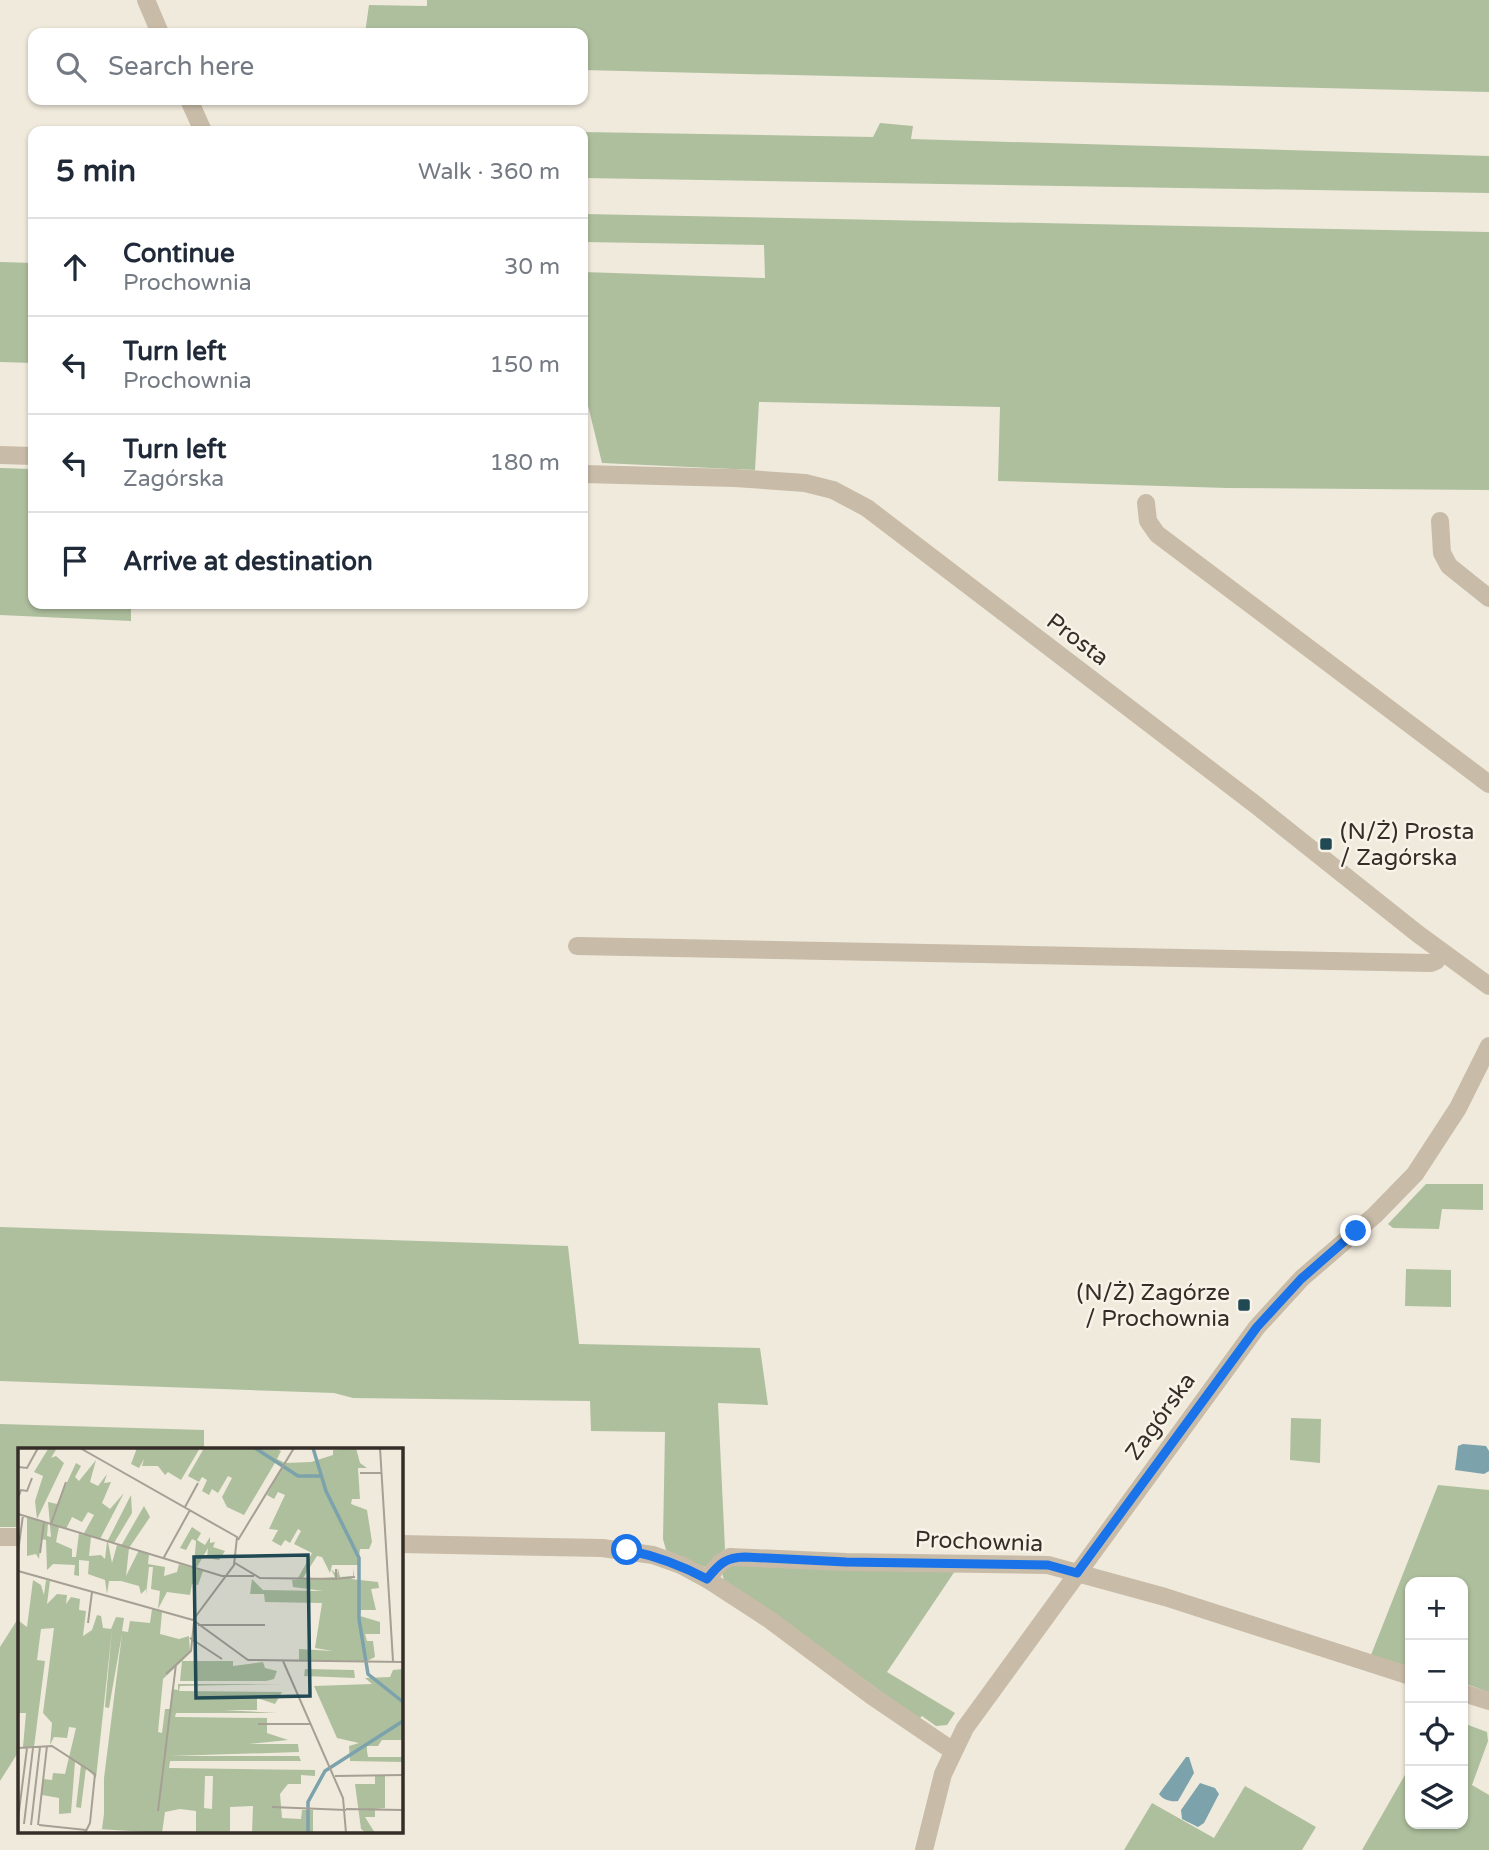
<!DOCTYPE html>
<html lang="en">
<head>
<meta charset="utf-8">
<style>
  body { margin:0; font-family:"Varela Round",sans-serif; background:#f6f6f7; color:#1f2937 }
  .controls { position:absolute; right:21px; bottom:21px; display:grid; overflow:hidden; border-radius:14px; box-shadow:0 2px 5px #0004 }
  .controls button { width:63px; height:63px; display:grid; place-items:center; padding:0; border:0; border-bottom:2px solid #e0e1e3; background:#fff; color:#1f2937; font:35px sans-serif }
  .stop { position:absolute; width:21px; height:21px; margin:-16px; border:5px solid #1a73e8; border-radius:50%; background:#fff }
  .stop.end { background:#1a73e8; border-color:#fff; box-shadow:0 2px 7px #0008 }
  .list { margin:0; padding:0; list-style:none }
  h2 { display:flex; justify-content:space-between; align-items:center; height:91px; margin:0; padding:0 28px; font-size:30px }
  h2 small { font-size:23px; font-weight:400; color:#747a83 }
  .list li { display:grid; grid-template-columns:46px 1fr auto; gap:21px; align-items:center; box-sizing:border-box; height:98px; padding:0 28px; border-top:2px solid #e0e1e3 }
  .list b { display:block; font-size:26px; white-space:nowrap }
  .list p { margin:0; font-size:23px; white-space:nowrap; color:#747a83 }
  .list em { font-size:23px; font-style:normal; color:#747a83 }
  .icon { flex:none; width:38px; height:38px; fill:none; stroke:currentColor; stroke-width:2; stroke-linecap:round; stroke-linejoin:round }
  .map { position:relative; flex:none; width:1489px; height:1850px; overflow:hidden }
  .search { position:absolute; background:#fff; box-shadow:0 2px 5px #0004; left:28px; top:28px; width:560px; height:77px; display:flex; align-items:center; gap:18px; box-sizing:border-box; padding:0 24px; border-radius:14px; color:#747a83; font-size:26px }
  .panel { position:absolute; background:#fff; box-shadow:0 2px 5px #0004; left:28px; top:126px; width:560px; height:483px; border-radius:14px }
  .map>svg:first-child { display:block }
  .green { fill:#aebf9d }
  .water { fill:#7ca3ac }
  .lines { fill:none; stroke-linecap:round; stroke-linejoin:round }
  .minor { stroke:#c8bba8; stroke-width:18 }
  .route { stroke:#1a73e8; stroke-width:9 }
  .poi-dot { fill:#204954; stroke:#f8f3e8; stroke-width:2.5 }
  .labels { text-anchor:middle; stroke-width:5; stroke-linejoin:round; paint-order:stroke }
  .street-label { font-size:23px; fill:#352e28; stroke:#f8f3e8 }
  .poi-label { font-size:23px; fill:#352e28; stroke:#f8f3e8; text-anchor:start }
  .inset-river { fill:none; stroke:#7ca3ac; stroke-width:3.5 }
  .inset-road { fill:none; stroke:#a59f94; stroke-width:2 }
  .view { fill:#204954; fill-opacity:0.15; stroke:#204954; stroke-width:3.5 }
  .inset-edge { fill:none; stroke:#352e28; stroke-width:3.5 }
</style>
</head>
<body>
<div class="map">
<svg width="1489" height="1850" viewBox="0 0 1489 1850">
  <rect width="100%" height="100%" fill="#f0eadc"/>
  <!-- green -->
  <g class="green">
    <path d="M 427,0 L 1489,0 L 1489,92 L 583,70 L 583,33 L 365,33 L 369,5 L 427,6 Z"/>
    <path d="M 880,123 L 913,126 L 911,139 L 1489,156 L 1489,193 L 583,178 L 583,132 L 873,137 Z"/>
    <path d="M 359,128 L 556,131 L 358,131 Z"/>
    <path d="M 583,214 L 1489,232 L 1489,490 L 1227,488 L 998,481 L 1000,407 L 759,402 L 755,470 L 602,463 L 583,385 L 583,272 L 765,278 L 764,245 L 583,242 Z"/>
    <path d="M 0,262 L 33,263 L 33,363 L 0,362 Z"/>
    <path d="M 0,468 L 33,469 L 33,604 L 131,604 L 131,621 L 0,615 Z"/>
    <path d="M 1426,1184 L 1483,1184 L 1483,1210 L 1442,1209 L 1439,1229 L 1393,1228 L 1388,1224 Z"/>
    <path d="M 0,1227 L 568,1246 L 579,1344 L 760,1348 L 768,1405 L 718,1403 L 725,1549 L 708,1566 L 704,1567 L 666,1550 L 663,1539 L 665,1432 L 591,1431 L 590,1401 L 353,1398 L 334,1393 L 0,1381 Z"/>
    <path d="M 1406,1269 L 1451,1270 L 1451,1307 L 1405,1306 Z"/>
    <path d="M 1291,1418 L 1321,1419 L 1320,1463 L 1290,1460 Z"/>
    <path d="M 0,1424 L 204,1430 L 204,1449 L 19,1449 L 19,1527 L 0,1527 Z"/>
    <path d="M 1438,1485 L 1489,1490 L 1489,1692 L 1463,1683 L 1463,1582 L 1410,1582 L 1410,1667 L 1371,1655 Z"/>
    <path d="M 727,1565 L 955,1571 L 887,1672 L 955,1713 L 947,1725 L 936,1726 L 922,1716 L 919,1719 L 774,1614 L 724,1581 L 722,1572 Z"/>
    <path d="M 19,1617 L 19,1751 L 0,1781 L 0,1647 Z"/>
    <path d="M 1463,1723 L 1487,1732 L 1488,1741 L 1472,1785 L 1489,1795 L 1489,1850 L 1362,1850 L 1410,1766 L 1410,1824 L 1463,1824 Z"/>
    <path d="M 1245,1786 L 1316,1827 L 1302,1850 L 1124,1850 L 1152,1803 L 1214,1838 Z"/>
  </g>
  <!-- water -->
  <g class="water">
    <path d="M 1463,1444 L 1486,1446 L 1489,1451 L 1489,1471 L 1484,1474 L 1455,1470 L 1458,1446 Z"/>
    <path d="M 1186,1757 L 1189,1757 L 1194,1773 L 1178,1801 C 1171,1802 1163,1800 1159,1794 Z"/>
    <path d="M 1200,1783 L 1215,1788 L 1219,1794 L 1204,1823 L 1198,1827 L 1182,1819 L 1181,1810 Z"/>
  </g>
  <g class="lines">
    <!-- minor -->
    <g class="minor">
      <path d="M 146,0 L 160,33"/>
      <path d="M 189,100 L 203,131"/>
      <path d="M 0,455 L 33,456"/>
      <path d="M 583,474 L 735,478 L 805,483 L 833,490 L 867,508 L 1256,805 L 1418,934 L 1489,986"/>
      <path d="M 1146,503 L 1148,521 L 1157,534 L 1489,784"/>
      <path d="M 1440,521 L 1442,553 L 1449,566 L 1489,598"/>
      <path d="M 577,946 L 1431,963 L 1436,961 L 1442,952"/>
      <path d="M 0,1537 L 19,1537"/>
      <path d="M 401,1544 L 602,1548 L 653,1555 L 681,1565 L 707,1579 L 770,1620 L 872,1696 L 953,1751"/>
      <path d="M 707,1579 L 720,1563 L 730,1557 L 846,1562 L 1048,1565 L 1165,1597 L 1410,1676"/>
      <path d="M 1463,1693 L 1489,1701"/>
      <path d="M 924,1850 L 943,1774 L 965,1728 L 1257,1327 L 1302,1278 L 1375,1215 L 1415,1174 L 1458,1108 L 1489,1046"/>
    </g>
  </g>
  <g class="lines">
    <!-- route -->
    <path class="route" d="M 627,1550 C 656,1556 681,1565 707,1579 C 719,1564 726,1557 745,1557 L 846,1562 L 1048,1565 L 1077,1573 L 1257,1327 L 1301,1279 L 1356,1231"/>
  </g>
  <!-- markers -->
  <g class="poi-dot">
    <rect x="1319" y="837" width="14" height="14" rx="3.5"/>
    <rect x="1237" y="1298" width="14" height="14" rx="3.5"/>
  </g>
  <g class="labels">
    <!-- street labels -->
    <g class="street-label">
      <text transform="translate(1078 639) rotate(37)" y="8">Prosta</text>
      <text transform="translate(1160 1416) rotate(-54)" y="8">Zagórska</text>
      <text transform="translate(979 1541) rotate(2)" y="8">Prochownia</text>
    </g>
    <!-- poi labels -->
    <g class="poi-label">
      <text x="1340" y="839">(N/Ż) Prosta<tspan x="1340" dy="26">/ Zagórska</tspan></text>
      <text x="1230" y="1300" text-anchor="end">(N/Ż) Zagórze<tspan x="1230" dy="26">/ Prochownia</tspan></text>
    </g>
  </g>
  <!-- overview -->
  <g transform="translate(18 1448)">
    <rect width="385" height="385" fill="#f0eadc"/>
    <path d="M 39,0 L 33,10 L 38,8 L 46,15 L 19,71 L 17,53 L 25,28 L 16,24 L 30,1 ZM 119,0 L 182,0 L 163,32 L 150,24 L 147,27 L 140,18 L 124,18 L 126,11 L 121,20 L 113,16 ZM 186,0 L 257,0 L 263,3 L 259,11 L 267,15 L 293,14 L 315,7 L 315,2 L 338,0 L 342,15 L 349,20 L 340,20 L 342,51 L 334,51 L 333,56 L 349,62 L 354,94 L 351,101 L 342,101 L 340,117 L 314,117 L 312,125 L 304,109 L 299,108 L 285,130 L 280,130 L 294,105 L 276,96 L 283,83 L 280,81 L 272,95 L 267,92 L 263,98 L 254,93 L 260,82 L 251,81 L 267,47 L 260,44 L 256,51 L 249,47 L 265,17 L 258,13 L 226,67 L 209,59 L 204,49 L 214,30 L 210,28 L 200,45 L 194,41 L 191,47 L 184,43 L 189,32 L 184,29 L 181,34 L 170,28 ZM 78,12 L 72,34 L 80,38 L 89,26 L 86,35 L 93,34 L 84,55 L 92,61 L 106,45 L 82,91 L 73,89 L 71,108 L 83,107 L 87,111 L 89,94 L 113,47 L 114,65 L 96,95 L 90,94 L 94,115 L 99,97 L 103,98 L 126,58 L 132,69 L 111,100 L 108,128 L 139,66 L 121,102 L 131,107 L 130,116 L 147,119 L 146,128 L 159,124 L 161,116 L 185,123 L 180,137 L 174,136 L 172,147 L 149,144 L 140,161 L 142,143 L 133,141 L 135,119 L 131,119 L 128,147 L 128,141 L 123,146 L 121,138 L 103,133 L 91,133 L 89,146 L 87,132 L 70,126 L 71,113 L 61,112 L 61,128 L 56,127 L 57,117 L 35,116 L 29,122 L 28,92 L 23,91 L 21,111 L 18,106 L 9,108 L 9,69 L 30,76 L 29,88 L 33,89 L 30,54 L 39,56 L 58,15 L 63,18 L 57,29 L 61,33 ZM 70,64 L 76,67 L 65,87 L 61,85 L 58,109 L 54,109 L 54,101 L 38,94 L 41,79 L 48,81 L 54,69 L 64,74 ZM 174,79 L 183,85 L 179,92 L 187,97 L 192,89 L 192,95 L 197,94 L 195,99 L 207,103 L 201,112 L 189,110 L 190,100 L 179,119 L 176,118 L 178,93 L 174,91 L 168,102 L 162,100 ZM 320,120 L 322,129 L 335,128 L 335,120 L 336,128 L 333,131 L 360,134 L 361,140 L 353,141 L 358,162 L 343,162 L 342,168 L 362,174 L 362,186 L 347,186 L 349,193 L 355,193 L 357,209 L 349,213 L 281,212 L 281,201 L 315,203 L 297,200 L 304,155 L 247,154 L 246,146 L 232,146 L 234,131 L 245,142 L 305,143 L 275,139 L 274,132 L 317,129 L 313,121 L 319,127 ZM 15,132 L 23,137 L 26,147 L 28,132 L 32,133 L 29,156 L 39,146 L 49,147 L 48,156 L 53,149 L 62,151 L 61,162 L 68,163 L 65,188 L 74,182 L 79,167 L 83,168 L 85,180 L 93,181 L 98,169 L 106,170 L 104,183 L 110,184 L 112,173 L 132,175 L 134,161 L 144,164 L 142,186 L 161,191 L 171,188 L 172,204 L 164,213 L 215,213 L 215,218 L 245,214 L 247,220 L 259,223 L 256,231 L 248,233 L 162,233 L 164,213 L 145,231 L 140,284 L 144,285 L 147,261 L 152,261 L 154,241 L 160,242 L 160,236 L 264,236 L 162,238 L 161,243 L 264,244 L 257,256 L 239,250 L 239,262 L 205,262 L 259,265 L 158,265 L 157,269 L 249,270 L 249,285 L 270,292 L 231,296 L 280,296 L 281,304 L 152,308 L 281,308 L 283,313 L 152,313 L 151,320 L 297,322 L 297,328 L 283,327 L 283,336 L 270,336 L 262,346 L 264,370 L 283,371 L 284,362 L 295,362 L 295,385 L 234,385 L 235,358 L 212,359 L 212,385 L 178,385 L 178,363 L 162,361 L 147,364 L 144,385 L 80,381 L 84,381 L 86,366 L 86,330 L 104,186 L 91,260 L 87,259 L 94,182 L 78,330 L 68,320 L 63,360 L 58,359 L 63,317 L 57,314 L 53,365 L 41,366 L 41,350 L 24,347 L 25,331 L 34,332 L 35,325 L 47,326 L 58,280 L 51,279 L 49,290 L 36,289 L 32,297 L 34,275 L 25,265 L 36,180 L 23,181 L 19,212 L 27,213 L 16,299 L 5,299 L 8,265 L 0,265 L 0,148 L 1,173 L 9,179 ZM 187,328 L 195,328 L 194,361 L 186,360 ZM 287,221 L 336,222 L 337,230 L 286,228 ZM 385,221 L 385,292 L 364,292 L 360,298 L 349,298 L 349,303 L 350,309 L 385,309 L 385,314 L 332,313 L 331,298 L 341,295 L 319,290 L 296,238 L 354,236 L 347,230 L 372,229 L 375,222 ZM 357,327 L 367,327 L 367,360 L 357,361 L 357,369 L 347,369 L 357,385 L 348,385 L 343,381 L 337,336 L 357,336 Z" fill="#aebf9d" fill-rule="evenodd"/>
    <path class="inset-river" d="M 237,0 L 280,28 L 304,28M 295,0 L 308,43 L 341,110 L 341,171 L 350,226 L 385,254M 290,385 L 290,354 L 307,323 L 385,273"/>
    <path class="inset-road" d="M 62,0 L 219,89 L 216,117 L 175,172M 362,0 L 375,213M 0,19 L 9,20 L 20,0M 342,25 L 364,25M 0,50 L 3,42 L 9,43 L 14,30M 167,59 L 180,35M 0,66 L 204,128 L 236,128M 33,76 L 48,34M 220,92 L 276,0M 0,104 L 5,67M 22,105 L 26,74M 145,111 L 172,62M 217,115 L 242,130 L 318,131M 318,121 L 318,131 L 337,129M 0,123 L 175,172M 175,172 L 230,212 L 385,214M 70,175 L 74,144M 180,177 L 247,177M 172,190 L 204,211M 265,213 L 325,350 L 328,385M 148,226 L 173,203 L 176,174M 240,276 L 293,276M 0,300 L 34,298 L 77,326 L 72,375 L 67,385M 317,328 L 385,327M 254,359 L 328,362M 328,361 L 385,362M 140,363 L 158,216M 0,371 L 9,300M 6,376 L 15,300M 13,377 L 22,299M 20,377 L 29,298M 21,377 L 68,382"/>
    <path class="view" d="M 290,107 L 292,248 L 178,250 L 176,109 Z"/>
    <rect width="385" height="385" class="inset-edge"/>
  </g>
</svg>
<div class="controls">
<button>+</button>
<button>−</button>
<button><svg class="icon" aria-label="locate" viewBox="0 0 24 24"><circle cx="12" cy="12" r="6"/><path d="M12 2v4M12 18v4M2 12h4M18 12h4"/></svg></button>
<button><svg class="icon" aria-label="layers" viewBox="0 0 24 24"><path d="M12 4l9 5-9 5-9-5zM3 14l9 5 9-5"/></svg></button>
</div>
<div class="stop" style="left:627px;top:1550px"></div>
<div class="stop end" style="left:1356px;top:1231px"></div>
<div class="search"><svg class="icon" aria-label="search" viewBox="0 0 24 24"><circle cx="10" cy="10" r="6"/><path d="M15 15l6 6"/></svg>Search here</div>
<section class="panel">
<h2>5 min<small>Walk · 360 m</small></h2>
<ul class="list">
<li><svg class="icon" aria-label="ahead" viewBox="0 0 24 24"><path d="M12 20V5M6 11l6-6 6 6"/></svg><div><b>Continue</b><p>Prochownia</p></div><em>30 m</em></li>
<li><svg class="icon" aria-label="left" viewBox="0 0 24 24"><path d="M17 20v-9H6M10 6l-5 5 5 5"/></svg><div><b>Turn left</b><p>Prochownia</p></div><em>150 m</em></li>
<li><svg class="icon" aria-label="left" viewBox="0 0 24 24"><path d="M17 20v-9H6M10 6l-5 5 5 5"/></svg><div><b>Turn left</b><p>Zagórska</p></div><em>180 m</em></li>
<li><svg class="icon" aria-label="arrive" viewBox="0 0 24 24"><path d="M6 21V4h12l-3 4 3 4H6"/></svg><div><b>Arrive at destination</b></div></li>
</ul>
</section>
</div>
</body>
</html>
